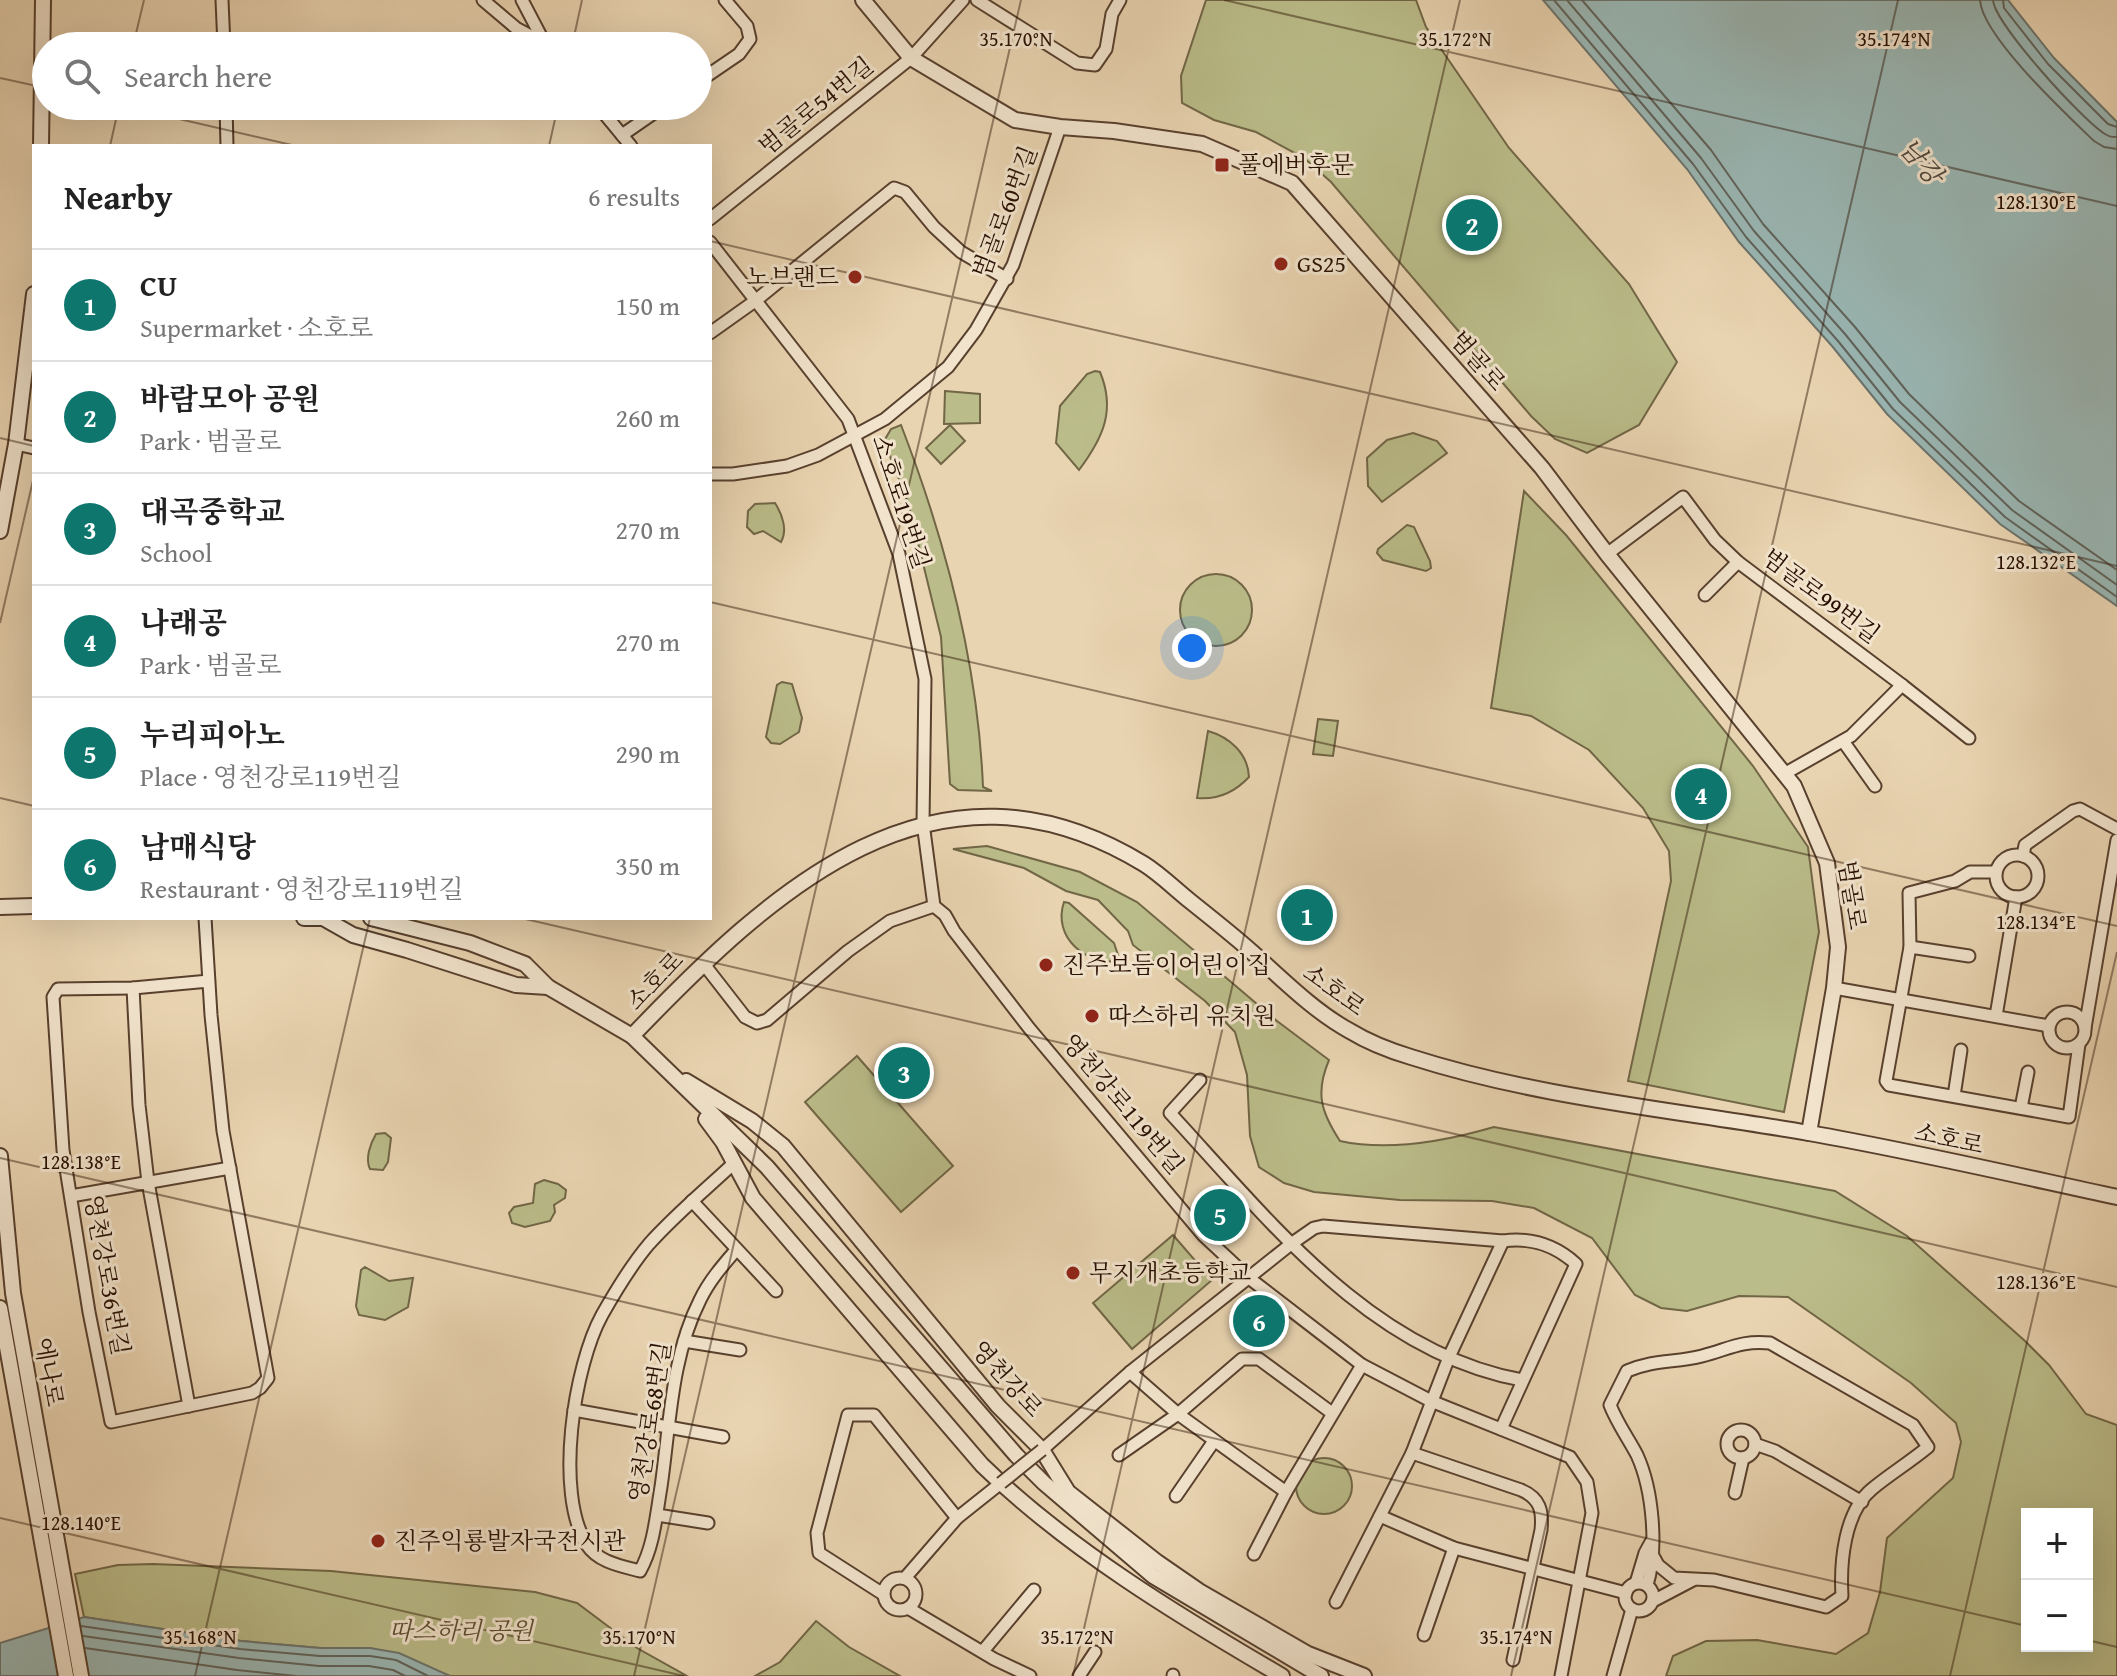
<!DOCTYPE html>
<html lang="en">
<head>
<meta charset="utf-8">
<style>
  body { margin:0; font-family:"Gentium Book Plus","Noto Serif KR",serif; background:#f2f2f2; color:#222 }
  .controls { position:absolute; right:24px; bottom:24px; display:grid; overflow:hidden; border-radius:0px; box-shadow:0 8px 32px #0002 }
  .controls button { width:72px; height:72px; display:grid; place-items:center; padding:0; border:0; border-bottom:2px solid #e0e0e0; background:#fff; color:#222; font:40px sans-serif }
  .you { position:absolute; left:1192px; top:648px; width:28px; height:28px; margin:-20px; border:6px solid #fff; border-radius:50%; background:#1a73e8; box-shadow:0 0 0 12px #1a73e833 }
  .badge { display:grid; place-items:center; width:52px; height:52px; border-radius:50%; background:#0f766e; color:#fff; font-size:26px; font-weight:700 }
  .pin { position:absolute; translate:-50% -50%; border:4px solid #fff; box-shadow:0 2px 8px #0006 }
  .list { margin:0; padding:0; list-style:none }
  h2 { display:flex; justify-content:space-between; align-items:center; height:104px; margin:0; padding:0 32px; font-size:34px }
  h2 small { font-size:26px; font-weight:400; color:#767676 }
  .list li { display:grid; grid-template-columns:52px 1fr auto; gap:24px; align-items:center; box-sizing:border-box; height:112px; padding:0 32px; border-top:2px solid #e0e0e0 }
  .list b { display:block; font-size:30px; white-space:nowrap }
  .list p { margin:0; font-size:26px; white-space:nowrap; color:#767676 }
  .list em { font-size:26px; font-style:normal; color:#767676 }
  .icon { flex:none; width:44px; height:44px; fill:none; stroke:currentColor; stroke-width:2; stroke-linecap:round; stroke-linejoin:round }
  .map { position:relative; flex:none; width:2117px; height:1676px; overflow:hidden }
  .search { position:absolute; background:#fff; box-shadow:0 8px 32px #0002; left:32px; top:32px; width:680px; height:88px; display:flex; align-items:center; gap:20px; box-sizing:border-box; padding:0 28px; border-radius:44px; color:#767676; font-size:30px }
  .panel { position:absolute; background:#fff; box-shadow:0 8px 32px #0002; left:32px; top:144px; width:680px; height:776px; border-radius:0px }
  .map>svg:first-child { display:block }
  .green { fill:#babc89; stroke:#716646; stroke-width:2; fill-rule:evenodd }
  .water { fill:#9ab7b4; stroke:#6c746d; stroke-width:2 }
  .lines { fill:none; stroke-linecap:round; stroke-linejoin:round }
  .shore { stroke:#61635b; stroke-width:2 }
  .minor-casing { stroke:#58402e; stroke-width:15 }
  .tertiary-casing { stroke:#58402e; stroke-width:18 }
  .minor { stroke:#f1e3cc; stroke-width:11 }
  .tertiary { stroke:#f1e3cc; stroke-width:14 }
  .minor-bridge-casing { stroke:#58402e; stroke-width:15; stroke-linecap:butt }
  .minor-bridge { stroke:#f1e3cc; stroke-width:11 }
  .ticks { fill:none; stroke:#280f02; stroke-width:2; stroke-opacity:0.45 }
  .poi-dot { fill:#8f2418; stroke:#f1e3cc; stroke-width:3 }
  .labels { text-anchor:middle; stroke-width:6; stroke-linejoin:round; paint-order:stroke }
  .street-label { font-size:24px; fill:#280f02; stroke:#f1e3cc }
  .poi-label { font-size:24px; fill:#280f02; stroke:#f1e3cc; text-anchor:start }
  .park-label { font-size:24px; font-style:italic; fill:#5b4c31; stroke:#f1e3cc }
  .water-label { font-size:26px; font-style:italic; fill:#504a40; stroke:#f1e3cc }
  .ticks-label { font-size:20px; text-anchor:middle; fill:#280f02; stroke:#f1e3cc; stroke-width:6; stroke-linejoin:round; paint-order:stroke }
</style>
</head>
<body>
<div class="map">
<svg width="2117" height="1676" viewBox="0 0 2117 1676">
  <rect width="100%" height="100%" fill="#e9d4b1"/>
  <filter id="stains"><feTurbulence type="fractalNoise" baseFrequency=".0025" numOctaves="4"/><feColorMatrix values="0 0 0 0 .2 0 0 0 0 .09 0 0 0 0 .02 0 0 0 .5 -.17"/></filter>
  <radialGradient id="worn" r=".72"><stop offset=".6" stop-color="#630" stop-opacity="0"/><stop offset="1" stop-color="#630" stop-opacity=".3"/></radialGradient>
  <!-- green -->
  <g class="green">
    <path d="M 1206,0 L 1416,0 L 1426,27 L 1509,148 L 1629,284 L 1677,362 L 1639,425 L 1587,453 L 1555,439 L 1531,416 L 1331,182 L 1304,158 L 1256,132 L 1214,120 L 1182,103 L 1181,76 Z"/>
    <path d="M 1095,371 L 1100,372 C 1116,410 1103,438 1079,470 L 1056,443 L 1060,406 L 1087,374 Z"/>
    <path d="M 945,391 L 980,394 L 980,423 L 944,424 Z"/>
    <path d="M 901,425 C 945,539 978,665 983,787 L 992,791 L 958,790 L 950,784 L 941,637 L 908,502 L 884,441 L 891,429 Z"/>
    <path d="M 950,425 L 965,441 L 941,464 L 926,448 Z"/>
    <path d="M 1413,433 L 1437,441 L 1447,453 L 1382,502 L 1368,486 L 1367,458 L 1387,440 Z"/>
    <path d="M 1524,491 L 1566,535 L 1753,766 L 1808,847 L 1819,932 L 1784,1112 L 1628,1081 L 1671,881 L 1669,851 L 1643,808 L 1589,750 L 1531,716 L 1491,708 Z"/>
    <path d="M 775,503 C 782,514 788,530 781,542 L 763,531 L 754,534 L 747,527 L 748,511 L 755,504 Z"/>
    <path d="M 1407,525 L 1414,527 L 1430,561 L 1431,568 L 1426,571 L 1383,560 L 1377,553 L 1378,549 Z"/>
    <circle cx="1216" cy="610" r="36"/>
    <path d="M 782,682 L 792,684 L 802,718 L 799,732 L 780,744 L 771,743 L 766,737 L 777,685 Z"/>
    <path d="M 1318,719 L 1338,721 L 1333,756 L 1313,754 Z"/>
    <path d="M 1208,731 C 1229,737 1248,753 1249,777 C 1235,792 1218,800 1197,798 Z"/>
    <path d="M 987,846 L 1080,872 L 1137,902 L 1277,1021 L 1329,1060 C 1315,1093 1321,1112 1340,1141 C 1390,1152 1446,1141 1494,1127 L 1835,1191 L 1907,1236 L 2025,1341 L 2049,1365 L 2086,1414 L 2117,1425 L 2117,1676 L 1666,1676 L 1673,1656 L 1706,1641 L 1757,1640 L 1836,1654 L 1868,1633 L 1880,1592 L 1887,1538 L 1953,1478 L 1961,1442 L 1956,1423 L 1911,1383 L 1788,1297 L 1739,1296 L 1687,1311 L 1661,1308 L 1635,1295 L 1592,1238 L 1534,1208 L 1492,1201 L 1400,1200 L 1314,1192 L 1284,1183 L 1259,1167 L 1250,1136 L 1247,1075 L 1235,1032 L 1205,1001 L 1133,945 L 1128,931 L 1098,900 L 1066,891 L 1024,868 L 953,849 ZM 2027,1514 L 2087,1514 L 2087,1646 L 2027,1646 Z"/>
    <path d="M 1064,902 L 1069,903 L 1114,943 L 1120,961 C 1086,966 1052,937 1064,902 Z"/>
    <path d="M 857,1056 L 953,1166 L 901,1212 L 805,1102 Z"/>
    <path d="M 385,1133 L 391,1138 L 388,1162 L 383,1170 L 370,1169 C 365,1159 370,1144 376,1134 Z"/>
    <path d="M 544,1180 L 558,1184 L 566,1190 L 565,1198 L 554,1205 L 555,1212 L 550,1221 L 525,1227 L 512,1223 L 509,1213 L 514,1207 L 533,1203 L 535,1184 Z"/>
    <path d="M 1173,1235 L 1212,1280 L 1132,1349 L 1093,1303 Z"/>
    <path d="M 365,1267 L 389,1281 L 413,1278 L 408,1307 L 385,1320 L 359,1315 L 356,1306 L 361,1270 Z"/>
    <circle cx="1324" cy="1486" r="28"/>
    <path d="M 153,1564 L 331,1571 L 535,1592 L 577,1603 L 637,1648 L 687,1676 L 450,1676 L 370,1648 L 320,1648 L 241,1641 L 84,1617 L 75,1574 L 118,1565 Z"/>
    <path d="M 816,1621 L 849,1647 L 900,1676 L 755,1676 L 780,1662 Z"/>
  </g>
  <!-- water -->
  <g class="water">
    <path d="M 1543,0 L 2008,0 L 2054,58 L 2117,122 L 2117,606 L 2000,524 L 1887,414 L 1832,346 L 1739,242 L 1687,169 Z"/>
    <path d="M 84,1617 L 241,1641 L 320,1648 L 370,1648 L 399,1653 L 450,1676 L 0,1676 L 0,1643 Z"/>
  </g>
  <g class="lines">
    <!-- shore -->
    <g class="shore">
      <path d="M 1554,0 L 1693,164 L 1746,237 L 1838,341 L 1893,409 L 2005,517 L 2117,597"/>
      <path d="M 1567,0 L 1701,158 L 1754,231 L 1845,334 L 1900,402 L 2012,510 L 2117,585"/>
      <path d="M 1582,0 L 1711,150 L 1763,224 L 1855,327 L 1909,394 L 2019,501 L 2117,570"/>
      <path d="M 1980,0 C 1982,36 2066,114 2094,141 L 2104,147 L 2117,149"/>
      <path d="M 1993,0 C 1994,23 2083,121 2105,134 C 2110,137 2111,137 2117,137"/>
      <path d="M 2003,0 L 2004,8 L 2048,64 L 2108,124 L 2117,127"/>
      <path d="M 81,1626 L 240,1649 L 320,1656 L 370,1656 L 396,1660 L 428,1676"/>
      <path d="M 83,1636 L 239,1658 L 319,1666 L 369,1666 L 393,1670 L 405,1676"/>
      <path d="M 85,1648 L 237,1670 L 296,1676"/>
    </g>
    <defs>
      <g id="minor">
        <path d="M 222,0 L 224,46"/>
        <path d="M 483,0 L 516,28 L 544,43"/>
        <path d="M 522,0 L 544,42"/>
        <path d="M 977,0 L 1077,63 L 1095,65 L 1106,49 L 1112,14 L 1120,0"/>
        <path d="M 698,82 L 739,54 L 750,39 L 747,26 L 725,0"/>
        <path d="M 226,106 L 227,146"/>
        <path d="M 598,106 L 631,146"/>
        <path d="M 622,135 L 664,106"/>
        <path d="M 710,219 L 911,58 L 963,0"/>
        <path d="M 710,242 L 848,419 L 899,554 L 925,679 L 923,823 L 934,906 L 945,915 L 954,931 L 1029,1028 L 1203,1235 L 1249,1278 L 1362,1365 L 1431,1401 L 1570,1457 L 1587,1482 L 1592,1513 L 1561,1676"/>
        <path d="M 710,333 L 755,301 L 894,188 L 905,192 L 934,227 L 961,252 L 1007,279"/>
        <path d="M 16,444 L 34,448"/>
        <path d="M 710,474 L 733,474 L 787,466 L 818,455 L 885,419 L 948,367 L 976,330 L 1013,265 L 1060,127"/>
        <path d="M 1607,554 L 1683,497 L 1715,540 L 1738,562 L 1902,685 L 1851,736 L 1784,774"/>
        <path d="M 1705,595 L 1738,562"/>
        <path d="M 1902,685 L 1969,738"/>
        <path d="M 1843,741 L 1875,786"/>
        <circle cx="2017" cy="876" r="21"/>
        <path d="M 2023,856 L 2025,845 L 2073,811 L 2080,809 L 2117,829"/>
        <path d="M 1996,872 L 1970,872 L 1955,881 L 1909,893 L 1910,947 L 1886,1081 L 1889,1085 L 2069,1117 L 2079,1044"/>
        <path d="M 205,918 L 211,1015 L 223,1131 L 268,1378 L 260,1388 L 252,1393 L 111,1422 L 89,1312 L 63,1150 L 53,997 L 58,989 L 133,988 L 209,981"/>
        <path d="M 1910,947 L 1969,956"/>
        <path d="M 703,963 L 745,1017 L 757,1023 L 767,1020 L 848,951 L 890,921 L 934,906"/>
        <path d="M 133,988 L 139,1105 L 148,1182 L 189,1406"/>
        <path d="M 1834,988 L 2049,1026"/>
        <circle cx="2067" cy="1030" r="18"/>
        <path d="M 1996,1016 L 2016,897"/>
        <path d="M 2085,1028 L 2117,840"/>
        <path d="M 1200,1080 L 1170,1113 C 1268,1219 1371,1353 1522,1380"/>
        <path d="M 1954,1096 L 1961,1050"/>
        <path d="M 2021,1108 L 2028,1072"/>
        <path d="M 733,1164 C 705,1190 675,1215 649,1244 C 632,1264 615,1292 602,1315 C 574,1366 554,1493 587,1545 C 598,1562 621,1566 640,1571 C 654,1546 656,1516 661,1487 C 670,1425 671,1357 700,1300 C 709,1281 723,1265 736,1250"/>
        <path d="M 71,1196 L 230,1168"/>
        <path d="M 692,1201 L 776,1291"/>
        <path d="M 684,1341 L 740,1350"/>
        <path d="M 1130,1372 L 1178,1414 L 1286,1492"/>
        <path d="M 574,1410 L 723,1437"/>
        <circle cx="1741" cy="1444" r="14"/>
        <path d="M 1755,1444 L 1775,1451 L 1862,1502"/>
        <path d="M 1042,1450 L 1130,1372 L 1291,1244 L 1314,1228 L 1323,1226 L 1503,1241 C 1532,1237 1555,1245 1576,1264 L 1501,1429"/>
        <path d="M 1412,1453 L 1521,1490 C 1540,1498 1543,1511 1541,1530 L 1513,1660"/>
        <path d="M 1119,1455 L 1178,1414 L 1242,1359 L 1259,1359 L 1332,1413"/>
        <path d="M 1735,1493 L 1743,1458"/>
        <path d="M 1176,1496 L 1214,1441"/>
        <path d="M 657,1515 L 708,1523"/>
        <path d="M 1380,1516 L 1454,1548 L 1626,1593"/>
        <path d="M 1254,1554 L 1286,1492 L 1362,1365"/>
        <circle cx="900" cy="1594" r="16"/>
        <path d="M 905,1578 L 957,1518 L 1001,1483"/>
        <circle cx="1639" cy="1597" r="14"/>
        <path d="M 1636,1583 L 1645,1553 L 1651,1542"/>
        <path d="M 1647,1585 C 1658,1549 1653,1490 1637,1455 C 1628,1438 1617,1423 1610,1405 L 1627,1371 C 1655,1359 1675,1363 1702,1356 C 1729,1349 1742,1340 1770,1343 L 1913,1425 L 1928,1447 C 1910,1462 1890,1474 1872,1489 C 1844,1512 1840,1563 1842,1596 L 1826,1607 L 1714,1580 L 1674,1578 L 1658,1565 L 1653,1556"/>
        <path d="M 883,1594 L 819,1553 L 817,1533 L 848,1415 L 874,1415 L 957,1518"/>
        <path d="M 1653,1601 L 1693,1580"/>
        <path d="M 1336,1602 L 1412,1453 L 1449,1357 L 1503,1241"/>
        <path d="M 908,1608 L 994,1659 L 1030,1676"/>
        <path d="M 1424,1635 L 1454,1548"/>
        <path d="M 983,1651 L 1034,1590"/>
        <path d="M 1079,1676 L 1095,1652"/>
        <path d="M 1173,1676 L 1173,1675"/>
        <path d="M 1613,1676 L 1632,1609"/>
      </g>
      <g id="tertiary">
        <path d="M 863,0 L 911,58 L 1015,120 L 1060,127 L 1114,131 L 1202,144 L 1292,183 L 1542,468 L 1607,554 L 1794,786 L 1827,863 L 1838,947 L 1834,988 L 1809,1133"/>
        <path d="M 41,146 L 43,0"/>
        <path d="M 0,531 L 16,444 L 34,294"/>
        <path d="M 0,907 L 34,906"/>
        <path d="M 304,918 L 327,918"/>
        <path d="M 323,918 L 353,935 L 407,950 L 516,985 L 548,987"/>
        <path d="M 371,918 L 470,943 L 525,964 L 548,987 L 632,1036 L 767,1167 L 1016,1455 L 1044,1483 L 1153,1576 L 1321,1676"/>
        <path d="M 632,1036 C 772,890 935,737 1144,864 C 1160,874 1175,889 1190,901 C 1211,918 1233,935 1253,953 C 1283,980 1315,1012 1350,1031 C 1368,1042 1391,1051 1411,1057 C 1539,1098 1677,1110 1809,1133 C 1912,1151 2015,1175 2117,1197"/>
        <path d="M 686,1081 L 752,1121 L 783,1146 L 998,1406 L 1042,1450 L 1068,1492 L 1157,1562 L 1199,1591 L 1308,1654 L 1364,1676"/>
        <path d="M 706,1119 L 723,1142 L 753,1198 L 982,1465 C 1067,1548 1179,1616 1282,1676"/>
        <path d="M 0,1156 L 13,1293 L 81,1676"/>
        <path d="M 0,1308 L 66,1676"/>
      </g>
    </defs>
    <!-- minor casing -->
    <use href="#minor" class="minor-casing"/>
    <!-- tertiary casing -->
    <use href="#tertiary" class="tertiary-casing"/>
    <!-- minor -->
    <use href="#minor" class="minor"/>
    <!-- tertiary -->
    <use href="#tertiary" class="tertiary"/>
    <defs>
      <path id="minor-bridge" d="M 1001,1483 L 1042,1450"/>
    </defs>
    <!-- minor-bridge casing -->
    <use href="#minor-bridge" class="minor-bridge-casing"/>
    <!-- minor-bridge -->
    <use href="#minor-bridge" class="minor-bridge"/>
  </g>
  <!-- ticks -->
  <path class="ticks" d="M 1224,0 L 2117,206M 133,46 L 144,0M 572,46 L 582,0M 0,78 L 46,88M 123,106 L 296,146M 110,146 L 119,106M 549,146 L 558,106M 710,241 L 2117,566M 0,438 L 34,446M 710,602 L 2117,926M 0,623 L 34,476M 0,798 L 34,806M 521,918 L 2117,1287M 0,1158 L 2027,1626M 0,1518 L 684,1676M 2087,1640 L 2117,1647M 195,1676 L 370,918M 634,1676 L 1021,0M 1073,1676 L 1460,0M 1511,1676 L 1898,0M 1950,1676 L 2117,952"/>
  <!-- markers -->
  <g class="poi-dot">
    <rect x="1214" y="157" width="16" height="16" rx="4"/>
    <circle cx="1281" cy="264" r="8"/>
    <circle cx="855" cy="277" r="8"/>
    <circle cx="1046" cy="965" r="8"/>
    <circle cx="1092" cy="1016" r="8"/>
    <circle cx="1073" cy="1273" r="8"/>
    <circle cx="378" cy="1541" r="8"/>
  </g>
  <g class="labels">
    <!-- street labels -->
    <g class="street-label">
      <text transform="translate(816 106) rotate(-39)" y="8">범골로54번길</text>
      <text transform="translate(1005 212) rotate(-69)" y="8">범골로60번길</text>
      <text transform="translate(1478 361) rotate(49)" y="8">범골로</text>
      <text transform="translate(901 502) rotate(72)" y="8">소호로19번길</text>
      <text transform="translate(1821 596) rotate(37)" y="8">범골로99번길</text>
      <text transform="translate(1852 895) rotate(81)" y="8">범골로</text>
      <text transform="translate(655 981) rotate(-46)" y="8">소호로</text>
      <text transform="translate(1334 990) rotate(36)" y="8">소호로</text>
      <text transform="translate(1123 1104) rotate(50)" y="8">영천강로119번길</text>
      <text transform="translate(1949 1139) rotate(12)" y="8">소호로</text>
      <text transform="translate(107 1275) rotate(80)" y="8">영천강로36번길</text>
      <text transform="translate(49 1372) rotate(80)" y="8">에나로</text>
      <text transform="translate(1007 1379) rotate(48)" y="8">영천강로</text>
      <text transform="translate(650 1422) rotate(-81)" y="8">영천강로68번길</text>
    </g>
    <!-- poi labels -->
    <g class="poi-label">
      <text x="1238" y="173">풀에버후문</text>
      <text x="1297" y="272">GS25</text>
      <text x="839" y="285" text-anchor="end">노브랜드</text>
      <text x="1062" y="973">진주보듬이어린이집</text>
      <text x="1108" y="1024">따스하리 유치원</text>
      <text x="1089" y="1281">무지개초등학교</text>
      <text x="394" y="1549">진주익룡발자국전시관</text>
    </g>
    <!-- park labels -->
    <g class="park-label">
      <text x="461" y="1639">따스하리 공원</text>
    </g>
    <!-- water labels -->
    <g class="water-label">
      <text transform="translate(1921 161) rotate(49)" y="9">남강</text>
    </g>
  </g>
  <g class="ticks-label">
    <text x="1016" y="46">35.170°N</text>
    <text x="1455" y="46">35.172°N</text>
    <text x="1894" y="46">35.174°N</text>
    <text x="2036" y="209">128.130°E</text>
    <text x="2036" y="569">128.132°E</text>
    <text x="2036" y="929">128.134°E</text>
    <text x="81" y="1169">128.138°E</text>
    <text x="2036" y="1289">128.136°E</text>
    <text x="81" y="1530">128.140°E</text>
    <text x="200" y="1644">35.168°N</text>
    <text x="639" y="1644">35.170°N</text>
    <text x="1077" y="1644">35.172°N</text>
    <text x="1516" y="1644">35.174°N</text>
  </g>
  <rect width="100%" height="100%" filter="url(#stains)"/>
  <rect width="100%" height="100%" fill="url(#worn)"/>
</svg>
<div class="controls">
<button>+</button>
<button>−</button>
</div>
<div class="you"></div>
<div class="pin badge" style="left:1307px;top:915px">1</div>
<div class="pin badge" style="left:1472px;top:225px">2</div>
<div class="pin badge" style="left:904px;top:1073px">3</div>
<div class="pin badge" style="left:1701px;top:794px">4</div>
<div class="pin badge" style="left:1220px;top:1215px">5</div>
<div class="pin badge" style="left:1259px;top:1321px">6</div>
<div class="search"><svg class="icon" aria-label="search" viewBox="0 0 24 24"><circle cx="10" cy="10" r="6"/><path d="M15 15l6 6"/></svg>Search here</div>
<section class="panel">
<h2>Nearby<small>6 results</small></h2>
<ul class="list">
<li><span class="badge">1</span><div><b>CU</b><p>Supermarket · 소호로</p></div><em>150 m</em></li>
<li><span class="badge">2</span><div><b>바람모아 공원</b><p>Park · 범골로</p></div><em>260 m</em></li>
<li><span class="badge">3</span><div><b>대곡중학교</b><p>School</p></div><em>270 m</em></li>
<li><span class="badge">4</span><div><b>나래공</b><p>Park · 범골로</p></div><em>270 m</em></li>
<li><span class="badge">5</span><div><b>누리피아노</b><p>Place · 영천강로119번길</p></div><em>290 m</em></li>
<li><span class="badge">6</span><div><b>남매식당</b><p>Restaurant · 영천강로119번길</p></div><em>350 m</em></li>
</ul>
</section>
</div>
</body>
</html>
